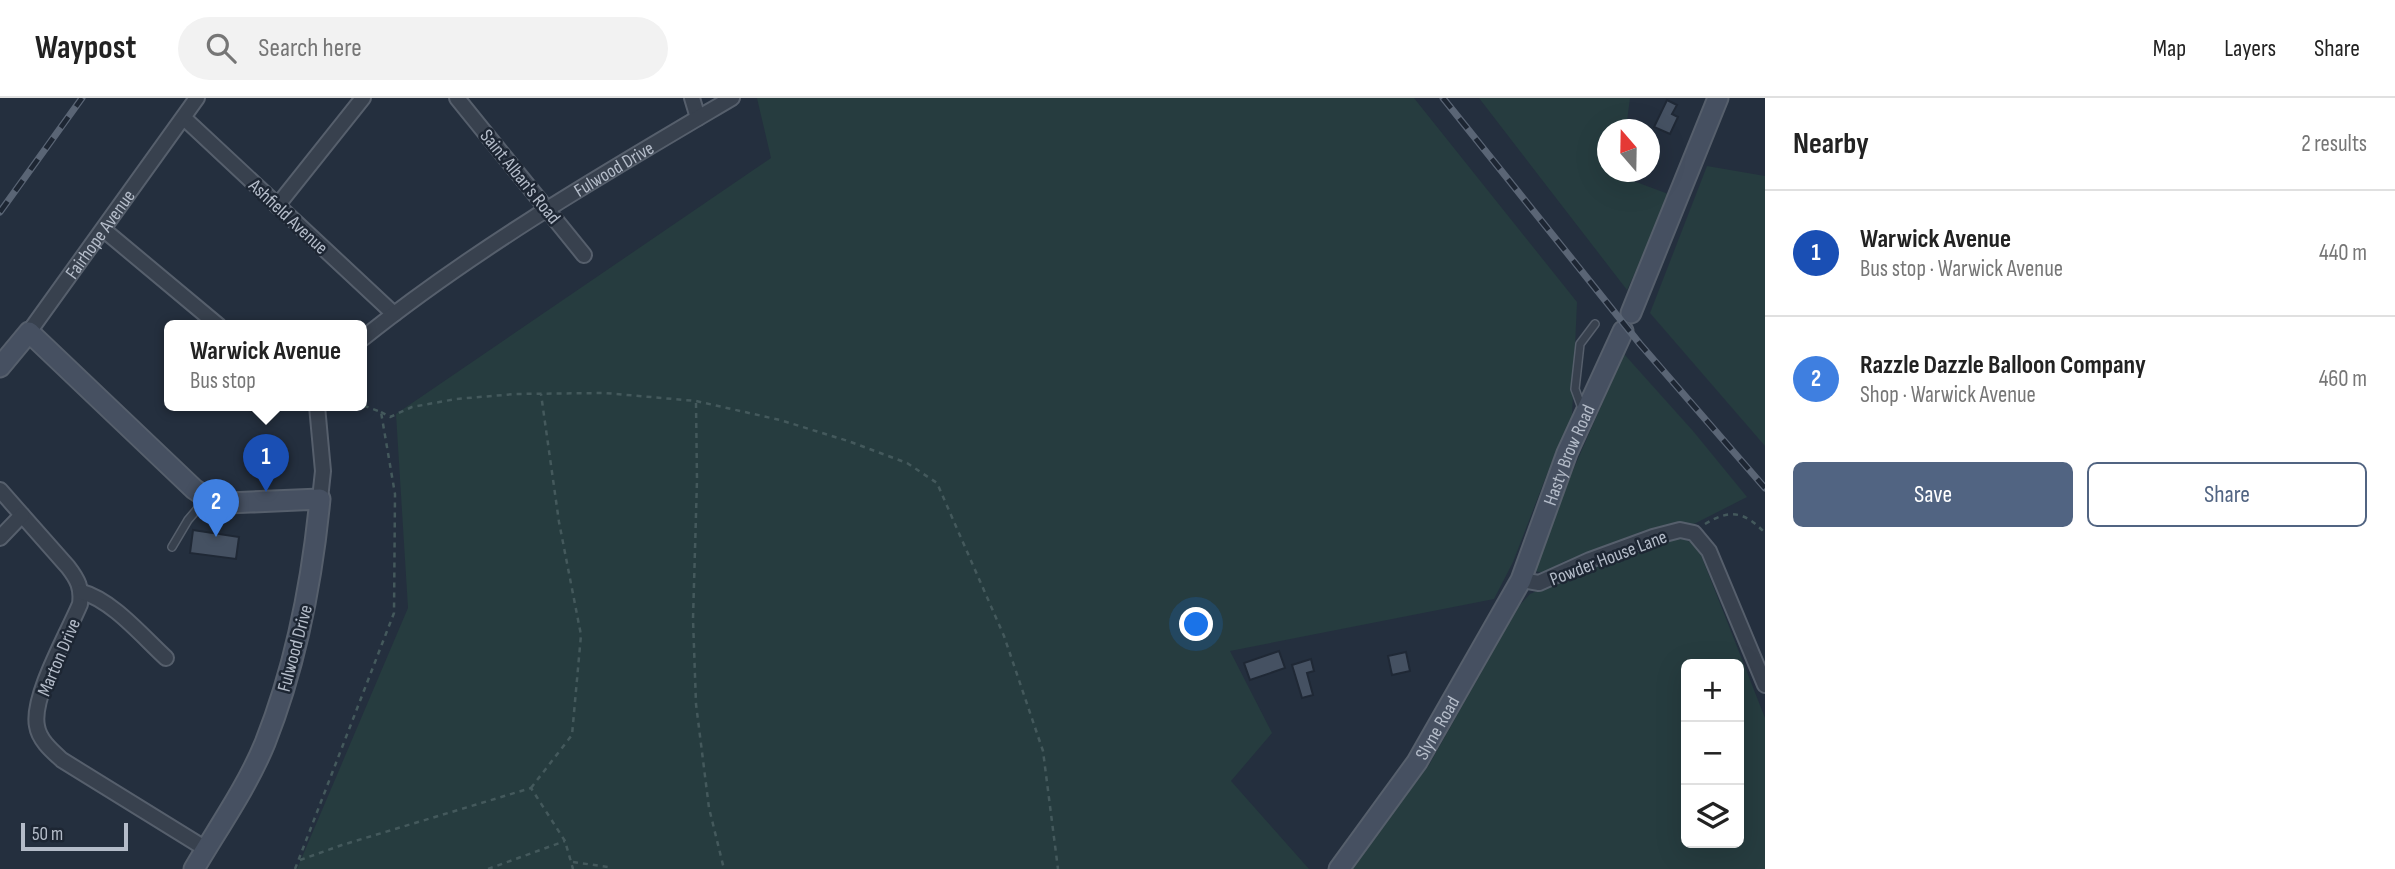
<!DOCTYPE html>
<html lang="en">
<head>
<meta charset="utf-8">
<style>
  body { margin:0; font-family:"Sofia Sans Condensed",sans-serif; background:#f2f2f2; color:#222 }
  .controls { position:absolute; right:21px; bottom:21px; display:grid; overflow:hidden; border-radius:10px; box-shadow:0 7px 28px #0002 }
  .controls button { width:63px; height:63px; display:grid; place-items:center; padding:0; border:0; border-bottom:2px solid #e0e0e0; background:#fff; color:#222; font:35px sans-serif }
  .compass { position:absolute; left:1597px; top:21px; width:63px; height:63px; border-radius:50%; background:#fff; box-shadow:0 7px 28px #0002; rotate:340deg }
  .scale { position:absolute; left:21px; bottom:18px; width:107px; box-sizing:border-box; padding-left:7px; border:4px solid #b4bcc9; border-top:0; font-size:19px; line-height:24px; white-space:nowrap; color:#b4bcc9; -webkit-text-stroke:5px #1d2633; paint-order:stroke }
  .you { position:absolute; left:1197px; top:527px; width:24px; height:24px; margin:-18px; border:5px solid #fff; border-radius:50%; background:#1a73e8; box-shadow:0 0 0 10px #1a73e833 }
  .badge { display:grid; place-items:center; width:46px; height:46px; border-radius:50%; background:#516482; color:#fff; font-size:23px; font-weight:700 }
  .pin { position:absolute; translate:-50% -58px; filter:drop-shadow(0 2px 4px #0008) }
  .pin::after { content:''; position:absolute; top:37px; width:24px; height:21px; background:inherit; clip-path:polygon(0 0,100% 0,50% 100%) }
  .popup { position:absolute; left:164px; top:222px; width:203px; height:91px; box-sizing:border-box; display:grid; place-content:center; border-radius:10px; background:#fff; filter:drop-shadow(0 2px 5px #0005); font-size:23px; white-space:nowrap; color:#767676 }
  .popup b { font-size:26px; color:#222 }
  .popup::after { content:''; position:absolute; left:50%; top:100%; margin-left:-14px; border:14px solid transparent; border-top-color:#fff }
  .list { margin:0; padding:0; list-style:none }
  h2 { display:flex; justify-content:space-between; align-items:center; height:91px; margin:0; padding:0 28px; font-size:30px }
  h2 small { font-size:23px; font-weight:400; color:#767676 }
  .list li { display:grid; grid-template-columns:46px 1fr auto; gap:21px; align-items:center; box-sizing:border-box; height:126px; padding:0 28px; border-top:2px solid #e0e0e0 }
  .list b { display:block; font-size:26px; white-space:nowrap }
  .list p { margin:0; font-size:23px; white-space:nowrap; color:#767676 }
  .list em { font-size:23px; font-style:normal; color:#767676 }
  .actions { display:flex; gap:14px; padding:21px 28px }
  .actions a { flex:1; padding:16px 0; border:2px solid #516482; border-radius:10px; text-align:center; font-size:24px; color:#516482 }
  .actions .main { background:#516482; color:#fff }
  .icon { flex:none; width:38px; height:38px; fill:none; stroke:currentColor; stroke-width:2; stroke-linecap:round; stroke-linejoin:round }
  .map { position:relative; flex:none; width:1765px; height:771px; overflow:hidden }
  header { display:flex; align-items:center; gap:42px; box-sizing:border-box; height:98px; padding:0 35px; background:#fff; border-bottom:2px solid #e0e0e0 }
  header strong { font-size:33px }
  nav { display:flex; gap:38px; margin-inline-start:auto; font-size:24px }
  .search { width:490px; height:63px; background:#f2f2f2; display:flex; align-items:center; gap:18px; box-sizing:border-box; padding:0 24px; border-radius:38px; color:#767676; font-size:26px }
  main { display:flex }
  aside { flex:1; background:#fff }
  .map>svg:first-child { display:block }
  .green { fill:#263c3f; fill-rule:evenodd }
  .building { fill:#455162; stroke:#1f2835; stroke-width:2 }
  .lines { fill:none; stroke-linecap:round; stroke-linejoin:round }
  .lane-casing { stroke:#565f6c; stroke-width:10 }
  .street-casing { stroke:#565f6c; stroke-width:18 }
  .secondary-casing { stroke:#565f6c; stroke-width:23 }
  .path { stroke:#44595c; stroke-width:2.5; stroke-dasharray:5 5; stroke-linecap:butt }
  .lane { stroke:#38414e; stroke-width:7 }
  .street { stroke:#38414e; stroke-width:14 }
  .secondary { stroke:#465061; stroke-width:19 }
  .rail-casing { stroke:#5a6575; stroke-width:7 }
  .rail { stroke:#1d2633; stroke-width:4.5; stroke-dasharray:13; stroke-linecap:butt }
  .labels { text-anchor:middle; stroke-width:5; stroke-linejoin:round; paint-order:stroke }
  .street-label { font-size:19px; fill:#b4bcc9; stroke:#1d2633 }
</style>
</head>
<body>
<header>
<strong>Waypost</strong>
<div class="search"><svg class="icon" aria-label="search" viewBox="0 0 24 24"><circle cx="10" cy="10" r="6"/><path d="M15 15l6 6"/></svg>Search here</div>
<nav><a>Map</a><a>Layers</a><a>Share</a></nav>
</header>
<main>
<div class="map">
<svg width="1765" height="771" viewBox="0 0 1765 771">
  <rect width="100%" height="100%" fill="#242f3e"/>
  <!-- green -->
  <g class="green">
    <path d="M 757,0 L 1414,0 L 1577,204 L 1572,318 L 1547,376 L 1513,464 L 1494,501 L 1230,553 L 1272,635 L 1231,683 L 1309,771 L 297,771 L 408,510 L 396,316 L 771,60 Z"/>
    <path d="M 1479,0 L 1630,0 L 1626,31 L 1608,32 L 1608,74 L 1620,74 L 1620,78 L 1671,97 L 1627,192 Z"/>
    <path d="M 1707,68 L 1765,78 L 1765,348 L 1650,215 Z"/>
    <path d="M 1624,256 L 1693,333 L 1747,399 L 1694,426 L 1677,424 L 1643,433 L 1563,464 L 1544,475 L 1535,473 L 1570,379 Z"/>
    <path d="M 1676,441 C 1690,441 1694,445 1701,457 L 1765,620 L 1765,771 L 1351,771 L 1429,667 L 1518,509 L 1530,496 L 1620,457 ZM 1686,566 L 1739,566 L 1739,745 L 1686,745 Z"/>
  </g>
  <!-- building -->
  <g class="building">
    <path d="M 1667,2 L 1677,7 L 1672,16 L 1678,19 L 1670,36 L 1654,29 Z"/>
    <path d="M 193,432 L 239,439 L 236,461 L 190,455 Z"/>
    <path d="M 1279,553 L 1285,570 L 1250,582 L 1244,565 Z"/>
    <path d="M 1406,554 L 1410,573 L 1392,577 L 1388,558 Z"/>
    <path d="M 1311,561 L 1314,573 L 1307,575 L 1313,597 L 1302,600 L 1292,567 Z"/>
  </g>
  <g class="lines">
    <defs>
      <g id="lane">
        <path d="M 1583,313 L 1575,291 L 1580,246 L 1595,226"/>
        <path d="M 172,449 L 188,422 L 206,401"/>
      </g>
      <g id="street">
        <path d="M 457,0 L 584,157"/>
        <path d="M 692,0 L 698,20"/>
        <path d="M 184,20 L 394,216"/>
        <path d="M 277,108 L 363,0"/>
        <path d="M 104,132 L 219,228"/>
        <path id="s1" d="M 29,234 L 197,0"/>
        <path id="s2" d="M 362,241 C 477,149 605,75 732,0"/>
        <path d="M 317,308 L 323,373 L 320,401"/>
        <path d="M 0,392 L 68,469 C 78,482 82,490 80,506 C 68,535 31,599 37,628 C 39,642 52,653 62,662 L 206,751"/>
        <path d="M 0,440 L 22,417"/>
        <path d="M 1521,482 L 1539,485 L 1590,462 L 1653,439 L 1680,432 L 1694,435 L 1709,453 L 1765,587"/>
        <path d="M 82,494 C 112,502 143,539 166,560"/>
      </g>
      <g id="secondary">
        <path d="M 1631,215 L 1718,0"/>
        <path d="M 0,269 L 29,234 L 194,391 L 209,401 L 228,405 L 320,401 C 312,484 296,567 265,645 C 247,689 218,730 194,771"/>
        <path id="s3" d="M 1339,771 L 1417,664 L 1521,482 L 1567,355 L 1623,233"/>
      </g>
    </defs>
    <!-- lane casing -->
    <use href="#lane" class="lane-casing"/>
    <!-- street casing -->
    <use href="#street" class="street-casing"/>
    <!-- secondary casing -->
    <use href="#secondary" class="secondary-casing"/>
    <!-- path -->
    <g class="path">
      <path d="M 696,305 L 697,382 L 693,521 L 696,606 L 709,710 L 724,771"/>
      <path d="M 381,314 L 390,319 L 412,309 L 456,301 L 515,296 L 605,295 L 696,303 L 780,322 L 848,343 L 907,365 L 937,385 L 1004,538 L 1043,653 L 1058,771"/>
      <path d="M 1705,426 C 1730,411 1744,413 1765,435"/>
      <path d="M 531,690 L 572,637 L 581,537 L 559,424 L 541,296"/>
      <path d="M 300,762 L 342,747 L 531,690 L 565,743 L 573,771"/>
      <path d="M 573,764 L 608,769 L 610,771"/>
      <path d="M 295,771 L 394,515 L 395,396 L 381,314 L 362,307"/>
      <path d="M 488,771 L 565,743"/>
    </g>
    <!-- lane -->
    <use href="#lane" class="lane"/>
    <!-- street -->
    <use href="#street" class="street"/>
    <!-- secondary -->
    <use href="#secondary" class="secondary"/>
    <defs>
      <g id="rail">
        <path d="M 1443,0 L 1640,246 L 1765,390"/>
        <path d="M 0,114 L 82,0"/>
      </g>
    </defs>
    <!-- rail casing -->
    <use href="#rail" class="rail-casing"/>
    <!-- rail -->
    <use href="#rail" class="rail"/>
  </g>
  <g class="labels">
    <!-- street labels -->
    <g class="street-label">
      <text dy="7" stroke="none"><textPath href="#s2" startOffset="304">Fulwood Drive</textPath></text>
      <text transform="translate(521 78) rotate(51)" y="7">Saint Alban's Road</text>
      <text transform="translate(289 118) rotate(43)" y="7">Ashfield Avenue</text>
      <text dy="7" stroke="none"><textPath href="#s1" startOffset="121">Fairhope Avenue</textPath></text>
      <text dy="7" stroke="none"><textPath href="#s3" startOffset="476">Hasty Brow Road</textPath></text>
      <text transform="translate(1608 459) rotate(-21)" y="7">Powder House Lane</text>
      <text transform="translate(294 550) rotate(-75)" y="7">Fulwood Drive</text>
      <text transform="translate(58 559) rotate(-67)" y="7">Marton Drive</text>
      <text dy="7" stroke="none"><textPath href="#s3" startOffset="172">Slyne Road</textPath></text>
    </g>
  </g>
</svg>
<div class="controls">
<button>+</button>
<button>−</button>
<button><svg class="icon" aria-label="layers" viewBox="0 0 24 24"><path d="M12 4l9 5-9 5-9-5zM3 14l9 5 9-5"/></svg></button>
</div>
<svg class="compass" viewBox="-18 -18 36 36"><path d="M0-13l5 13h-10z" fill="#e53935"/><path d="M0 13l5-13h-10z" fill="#767676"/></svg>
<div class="scale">50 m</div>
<div class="you"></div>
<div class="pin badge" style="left:266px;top:394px;background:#1a4fb4">1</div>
<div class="popup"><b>Warwick Avenue</b>Bus stop</div>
<div class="pin badge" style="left:216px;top:439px;background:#3f7fe0">2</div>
</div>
<aside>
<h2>Nearby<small>2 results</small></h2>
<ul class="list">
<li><span class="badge" style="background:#1a4fb4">1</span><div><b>Warwick Avenue</b><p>Bus stop · Warwick Avenue</p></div><em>440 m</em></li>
<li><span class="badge" style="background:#3f7fe0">2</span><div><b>Razzle Dazzle Balloon Company</b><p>Shop · Warwick Avenue</p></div><em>460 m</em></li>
</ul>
<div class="actions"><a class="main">Save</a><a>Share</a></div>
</aside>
</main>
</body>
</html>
